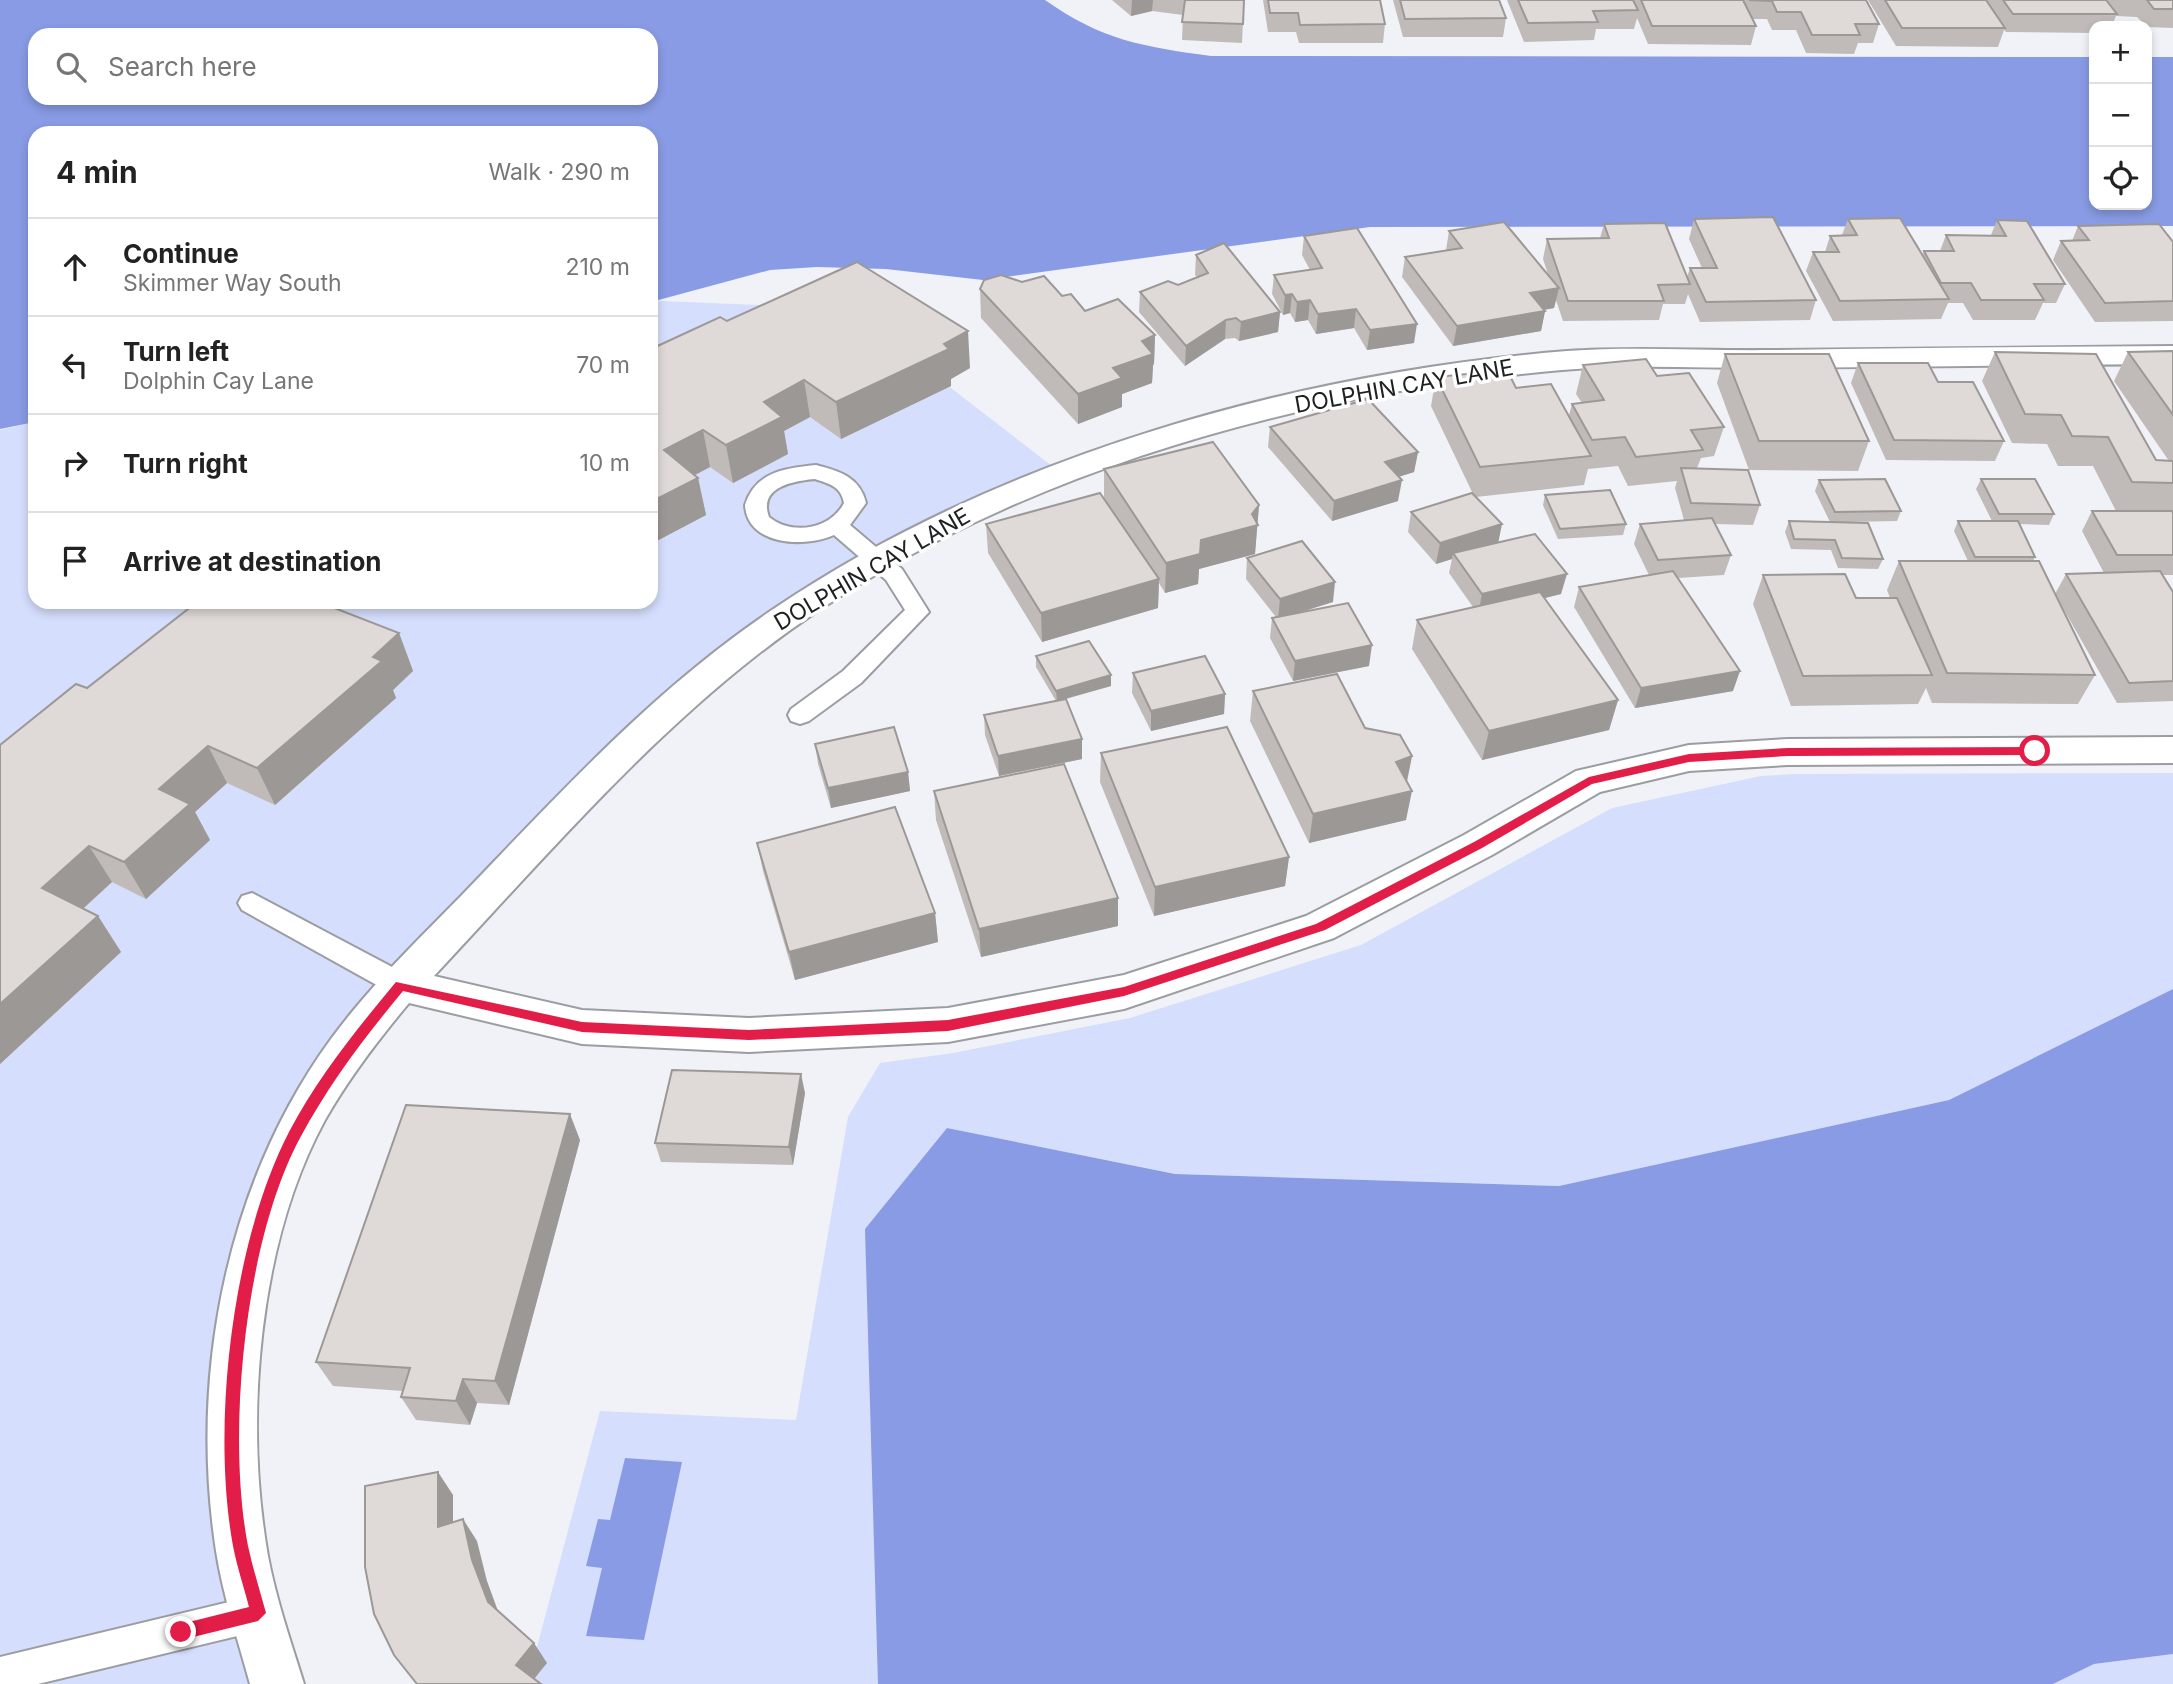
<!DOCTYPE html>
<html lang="en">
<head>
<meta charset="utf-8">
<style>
  body { margin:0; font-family:Inter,sans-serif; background:#f2f2f2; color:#222 }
  .controls { position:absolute; right:21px; top:21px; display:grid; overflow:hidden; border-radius:14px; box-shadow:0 4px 10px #0003 }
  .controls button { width:63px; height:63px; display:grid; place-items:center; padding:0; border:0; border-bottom:2px solid #e0e0e0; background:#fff; color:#222; font:35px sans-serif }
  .stop { position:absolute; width:21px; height:21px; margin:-16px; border:5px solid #e11d48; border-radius:50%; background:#fff }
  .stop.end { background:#e11d48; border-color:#fff; box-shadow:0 2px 7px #0008 }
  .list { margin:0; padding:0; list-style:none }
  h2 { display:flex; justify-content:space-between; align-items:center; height:91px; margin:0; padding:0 28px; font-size:30px }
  h2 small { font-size:23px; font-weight:400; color:#767676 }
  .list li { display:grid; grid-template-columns:46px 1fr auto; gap:21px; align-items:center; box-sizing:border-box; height:98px; padding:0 28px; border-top:2px solid #e0e0e0 }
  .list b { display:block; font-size:26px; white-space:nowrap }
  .list p { margin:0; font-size:23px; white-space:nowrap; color:#767676 }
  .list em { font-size:23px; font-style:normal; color:#767676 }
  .icon { flex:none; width:38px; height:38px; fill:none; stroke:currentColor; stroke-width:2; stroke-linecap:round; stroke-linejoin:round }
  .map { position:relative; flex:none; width:2173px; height:1684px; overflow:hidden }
  .search { position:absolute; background:#fff; box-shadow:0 4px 10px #0003; left:28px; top:28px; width:630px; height:77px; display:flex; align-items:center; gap:18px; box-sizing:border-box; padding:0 24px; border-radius:21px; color:#767676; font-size:26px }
  .panel { position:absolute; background:#fff; box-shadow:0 4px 10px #0003; left:28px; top:126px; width:630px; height:483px; border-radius:21px }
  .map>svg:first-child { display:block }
  .green { fill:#d5defc }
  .water { fill:#889be4; fill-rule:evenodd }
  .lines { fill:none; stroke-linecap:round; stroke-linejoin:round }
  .service-casing { stroke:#9b9da2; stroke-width:4 }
  .minor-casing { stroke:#9b9da2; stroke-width:4 }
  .service { fill:#fff; fill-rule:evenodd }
  .minor { fill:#fff; fill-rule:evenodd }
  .wall { fill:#c0bbb9 }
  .shaded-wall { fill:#9c9896 }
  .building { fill:#dfd9d7; stroke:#9c9896; stroke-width:2 }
  .route { fill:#e11d48 }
  .labels { text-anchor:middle; stroke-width:7; stroke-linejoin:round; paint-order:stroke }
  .street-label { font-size:23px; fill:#1f2021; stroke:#fff }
</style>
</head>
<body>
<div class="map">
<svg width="2173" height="1684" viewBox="0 0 2173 1684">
  <rect width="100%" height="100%" fill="#f0f2f7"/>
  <!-- green -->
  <g class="green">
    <path d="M 662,301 L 827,308 L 925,368 L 1061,473 L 792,611 L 606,769 L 294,1135 L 231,1425 L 277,1684 L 0,1684 L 0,430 L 35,422 L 35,602 L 651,602 L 651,302 Z"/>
    <path d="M 2173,773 L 2173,989 L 1949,1100 L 1559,1186 L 1175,1174 L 947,1128 L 878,1684 L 527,1684 L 600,1411 L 796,1420 L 848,1117 L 880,1063 L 953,1053 L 1130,1018 L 1361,945 L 1612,808 L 1761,776 L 1796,774 Z"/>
    <path d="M 2173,1654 L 2173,1684 L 2053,1684 L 2094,1664 Z"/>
  </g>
  <!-- water -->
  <g class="water">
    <path d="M 0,0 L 1045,0 C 1101,40 1144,47 1211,56 L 2094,57 L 2094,205 L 2147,205 L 2147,57 L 2173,57 L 2173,226 L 1370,227 L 983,280 L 886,269 L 817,267 L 770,270 L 651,302 L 651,133 L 35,133 L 35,422 L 0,429 ZM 35,35 L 651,35 L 651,98 L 35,98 Z"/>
    <path d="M 2173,989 L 2173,1654 L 2094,1664 L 2053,1684 L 878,1684 L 865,1229 L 947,1128 L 1175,1174 L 1559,1186 L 1949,1100 Z"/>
    <path d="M 625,1458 L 682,1462 L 644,1640 L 586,1636 L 602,1568 L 586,1566 L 598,1519 L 610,1520 Z"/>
  </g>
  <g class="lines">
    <defs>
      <g id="service">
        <path d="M 816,465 C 839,471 860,477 866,503 L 850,525 L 902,569 L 929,612 L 861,683 L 809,721 L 800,724 L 791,721 L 788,715 L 791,709 L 843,671 L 905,610 L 886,580 L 834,535 C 805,548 747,546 745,505 C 755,472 785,468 816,465 ZM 815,479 C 829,484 841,486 844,503 C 831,529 792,536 769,517 C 758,487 793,481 815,479 Z"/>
        <path d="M 252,893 L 411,977 L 415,985 L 411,993 L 401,996 L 391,993 L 242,910 L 238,903 L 242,896 Z"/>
        <path d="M 258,1595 L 271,1600 L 276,1613 L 271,1626 L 258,1631 L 38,1684 L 0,1684 L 0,1657 Z"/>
      </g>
      <path id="minor" d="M 2173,346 L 2173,364 C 2037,365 1901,367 1765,368 C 1697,368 1629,364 1562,370 C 1285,394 979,482 757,655 C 638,748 537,866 434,976 L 582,1010 L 749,1018 L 948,1008 L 1124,975 L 1306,916 L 1464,835 L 1576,771 L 1689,745 L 1788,739 L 2173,737 L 2173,763 L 1788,765 L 1689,771 L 1600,792 L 1492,855 L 1334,938 L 1124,1009 L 948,1042 L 749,1052 L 582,1044 L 409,1003 C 378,1040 349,1078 325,1120 C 258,1243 244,1419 268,1556 C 276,1599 291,1642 304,1684 L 250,1684 C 238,1640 223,1596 216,1551 C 189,1375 226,1183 331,1039 C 369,987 416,942 461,896 C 559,794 656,687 775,608 C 1002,455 1296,373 1567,351 C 1635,346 1704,351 1773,350 C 1907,348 2040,347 2173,346 Z"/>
    </defs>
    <!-- service casing -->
    <use href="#service" class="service-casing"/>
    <!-- minor casing -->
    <use href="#minor" class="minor-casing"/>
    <!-- service -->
    <use href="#service" class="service"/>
    <!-- minor -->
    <use href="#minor" class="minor"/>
  </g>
  <!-- wall -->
  <g class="wall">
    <path d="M 1112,0 L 1244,0 L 1242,43 L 1182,40 L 1183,15 L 1152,11 L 1131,16 Z"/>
    <path d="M 1263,0 L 1380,0 L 1385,24 L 1383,43 L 1299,43 L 1296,32 L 1268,32 Z"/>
    <path d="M 1393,0 L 1499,0 L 1506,18 L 1503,37 L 1403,37 Z"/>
    <path d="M 1507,0 L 1866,0 L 1879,24 L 1873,43 L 1858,43 L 1854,54 L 1806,53 L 1796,30 L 1772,30 L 1767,19 L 1752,19 L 1756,26 L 1751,45 L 1648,44 L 1637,18 L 1634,29 L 1596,29 L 1594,40 L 1524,42 Z"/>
    <path d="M 1868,0 L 2173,0 L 2173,28 L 2147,27 L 2137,17 L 2116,16 L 2112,26 L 2094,26 L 2094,33 L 2006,32 L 2004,30 L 1998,47 L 1896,46 Z"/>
    <path d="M 1694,219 L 1816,300 L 1810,320 L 1700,322 L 1688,294 L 1685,304 L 1663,304 L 1659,320 L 1563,321 L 1556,300 L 1554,308 L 1544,310 L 1545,311 L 1541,331 L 1453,346 L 1402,277 L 1405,257 L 1446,250 L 1449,231 L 1549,277 L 1543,259 L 1547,239 L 1600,238 L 1604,224 L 1687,277 L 1690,268 L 1702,268 L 1689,239 Z"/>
    <path d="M 1848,219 L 1922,255 L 1924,251 L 1940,251 L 1946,235 L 1991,235 L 1997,220 L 2065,284 L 2056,303 L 2043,303 L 2035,320 L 1973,320 L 1963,303 L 1948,303 L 1941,319 L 1833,321 L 1806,271 L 1813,252 L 1825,252 L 1830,236 L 1842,235 Z"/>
    <path d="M 2078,226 L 2173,242 L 2173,321 L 2095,322 L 2053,260 L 2061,241 L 2072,241 Z"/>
    <path d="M 1304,236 L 1414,343 L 1367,350 L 1354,328 L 1316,334 L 1308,320 L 1295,322 L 1290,313 L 1283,315 L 1272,294 L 1274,275 L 1310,270 L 1302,255 Z"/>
    <path d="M 1196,255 L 1280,312 L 1278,332 L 1239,341 L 1235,338 L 1225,339 L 1185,366 L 1139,312 L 1140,292 L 1178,285 L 1197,277 L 1195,275 Z"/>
    <path d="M 980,289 L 1062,296 L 1085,311 L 1155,335 L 1154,364 L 1153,365 L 1152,383 L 1122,394 L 1122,407 L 1078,424 L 981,318 Z"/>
    <path d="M 727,321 L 970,368 L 951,379 L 951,386 L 841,439 L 810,417 L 784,431 L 788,454 L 733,483 L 710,467 L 695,475 L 698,478 L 706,515 L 651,544 L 651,349 Z"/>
    <path d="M 2173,351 L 2173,575 L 2162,575 L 2173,592 L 2173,701 L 2117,703 L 2055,594 L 2066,574 L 2104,573 L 2082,531 L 2092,511 L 2116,511 L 2093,466 L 2058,466 L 2047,444 L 2012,443 L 1982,381 L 1995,352 L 2156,460 L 2169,461 L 2114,381 L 2128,352 Z"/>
    <path d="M 1725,354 L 1869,441 L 1858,471 L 1749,470 L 1717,383 Z"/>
    <path d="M 1858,363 L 1938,382 L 2004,441 L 1995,461 L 1886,460 L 1851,383 Z"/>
    <path d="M 1583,365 L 1657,376 L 1724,427 L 1714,456 L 1701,458 L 1697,468 L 1760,505 L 1753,525 L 1715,524 L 1731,555 L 1724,575 L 1678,578 L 1733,691 L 1635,708 L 1574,607 L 1579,587 L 1649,575 L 1634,544 L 1640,524 L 1684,520 L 1675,488 L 1677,481 L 1628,486 L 1618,466 L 1588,469 L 1584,485 L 1476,497 L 1498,542 L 1561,594 L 1544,598 L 1618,700 L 1609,730 L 1482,760 L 1412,649 L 1417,620 L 1473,607 L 1449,573 L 1452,559 L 1436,564 L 1408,532 L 1411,512 L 1473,494 L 1431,406 L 1436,377 L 1516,388 L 1569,415 L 1572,404 L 1582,403 L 1576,394 Z"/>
    <path d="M 1270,427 L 1418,452 L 1414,472 L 1398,477 L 1398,501 L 1332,521 L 1268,447 Z"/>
    <path d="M 1104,469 L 1259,505 L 1255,554 L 1199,569 L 1198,584 L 1165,593 L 1159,583 L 1158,608 L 1042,642 L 988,553 L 986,524 L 1104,498 Z"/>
    <path d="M 1981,479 L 2054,514 L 2049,525 L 2019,524 L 2035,557 L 2033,561 L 2095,675 L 2078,704 L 1932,703 L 1926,688 L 1918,704 L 1791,706 L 1753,604 L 1763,575 L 1856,598 L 1890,598 L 1887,590 L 1899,561 L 1968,561 L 1954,531 L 1958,521 L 1992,521 L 1976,489 Z"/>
    <path d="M 1819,480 L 1901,511 L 1897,521 L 1846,522 L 1883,559 L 1878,569 L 1838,568 L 1831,550 L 1791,549 L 1785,532 L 1789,521 L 1830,522 L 1815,491 Z"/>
    <path d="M 1545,495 L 1626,524 L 1623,535 L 1558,539 L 1543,505 Z"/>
    <path d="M 1247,558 L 1333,602 L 1298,613 L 1369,666 L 1293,681 L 1270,638 L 1272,618 L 1276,617 L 1246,579 Z"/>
    <path d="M 399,633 L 413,671 L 393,690 L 396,698 L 275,805 L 227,783 L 195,812 L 210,840 L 146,899 L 112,882 L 83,909 L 98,916 L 121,952 L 0,1064 L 87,688 Z"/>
    <path d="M 1036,656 L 1111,686 L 1066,699 L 1082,759 L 999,776 L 985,735 L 984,715 L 1056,701 L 1036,667 Z"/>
    <path d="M 1133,673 L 1225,694 L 1224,714 L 1151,731 L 1132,693 Z"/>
    <path d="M 1253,691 L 1365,728 L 1412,756 L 1407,782 L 1406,820 L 1309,843 L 1250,721 Z"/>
    <path d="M 815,744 L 908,772 L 910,791 L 831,808 L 818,764 Z"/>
    <path d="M 1101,753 L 1289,857 L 1285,886 L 1154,916 L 1100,782 Z"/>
    <path d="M 934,791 L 1118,926 L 981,957 L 936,820 Z"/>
    <path d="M 757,843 L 935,913 L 938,942 L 795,980 L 763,871 Z"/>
    <path d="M 805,1093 L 793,1165 L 661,1162 L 655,1143 Z"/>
    <path d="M 580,1140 L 509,1405 L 477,1403 L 470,1425 L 416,1420 L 401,1397 L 403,1391 L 333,1386 L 316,1362 Z"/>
  </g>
  <!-- shaded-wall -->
  <g class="shaded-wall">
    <path d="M 1132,0 L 1153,0 L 1152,11 L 1131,16 Z"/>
    <path d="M 1559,288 L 1554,308 L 1526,313 L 1530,293 Z"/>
    <path d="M 1292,294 L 1290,313 L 1283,315 L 1285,295 Z"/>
    <path d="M 1310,300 L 1308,320 L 1295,322 L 1297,302 Z"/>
    <path d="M 1356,309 L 1354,328 L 1316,334 L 1318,314 Z"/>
    <path d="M 1545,311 L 1541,331 L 1453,346 L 1457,326 Z"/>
    <path d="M 1280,312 L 1278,332 L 1239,341 L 1241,322 Z"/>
    <path d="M 1226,320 L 1225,339 L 1185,366 L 1186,346 Z"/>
    <path d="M 1417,324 L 1414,343 L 1367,350 L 1370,330 Z"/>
    <path d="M 968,331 L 970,368 L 951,379 L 951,386 L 841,439 L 836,402 Z"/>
    <path d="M 1155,335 L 1154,364 L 1153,365 L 1152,383 L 1122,394 L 1122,407 L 1078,424 L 1078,394 L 1113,368 L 1142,341 Z"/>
    <path d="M 804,380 L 810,417 L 784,431 L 788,454 L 733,483 L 726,445 L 764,402 Z"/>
    <path d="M 703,430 L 710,467 L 672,487 L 664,450 Z"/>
    <path d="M 1418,452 L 1414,472 L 1382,482 L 1385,462 Z"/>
    <path d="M 698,478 L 706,515 L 651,544 L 651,502 Z"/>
    <path d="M 1402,480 L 1398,501 L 1332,521 L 1334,501 Z"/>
    <path d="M 1259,505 L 1255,554 L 1199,569 L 1198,584 L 1165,593 L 1166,563 L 1201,540 L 1252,514 Z"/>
    <path d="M 1502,524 L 1498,544 L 1453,553 L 1452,559 L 1436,564 L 1440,543 Z"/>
    <path d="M 1567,574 L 1561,594 L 1478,615 L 1482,594 Z"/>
    <path d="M 1159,579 L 1158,608 L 1042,642 L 1041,613 Z"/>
    <path d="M 1335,582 L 1333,602 L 1278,619 L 1280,599 Z"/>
    <path d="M 399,633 L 413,671 L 393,690 L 396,698 L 275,805 L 257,768 Z"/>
    <path d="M 1372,645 L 1369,666 L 1293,681 L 1295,661 Z"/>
    <path d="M 1740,671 L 1733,691 L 1635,708 L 1641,688 Z"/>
    <path d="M 1111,675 L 1111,686 L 1057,701 L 1056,691 Z"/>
    <path d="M 1225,694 L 1224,714 L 1151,731 L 1151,711 Z"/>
    <path d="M 1618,700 L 1609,730 L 1482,760 L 1489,731 Z"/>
    <path d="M 1082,739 L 1082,759 L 999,776 L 998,756 Z"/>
    <path d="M 208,746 L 227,783 L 195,812 L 210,840 L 146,899 L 124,862 L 159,789 Z"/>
    <path d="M 1412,756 L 1406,785 L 1396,762 Z"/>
    <path d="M 908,772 L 910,791 L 831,808 L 828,788 Z"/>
    <path d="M 1412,791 L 1406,820 L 1309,843 L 1313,814 Z"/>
    <path d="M 89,846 L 112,882 L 66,924 L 42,888 Z"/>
    <path d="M 1289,857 L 1285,886 L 1154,916 L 1155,887 Z"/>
    <path d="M 1118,898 L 1118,926 L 981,957 L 979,929 Z"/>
    <path d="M 935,913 L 938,942 L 795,980 L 789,952 Z"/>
    <path d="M 98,916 L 121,952 L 0,1064 L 0,1004 Z"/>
    <path d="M 801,1074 L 805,1093 L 793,1165 L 789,1147 Z"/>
    <path d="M 570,1114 L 580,1140 L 509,1405 L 495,1381 Z"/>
    <path d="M 463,1379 L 477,1403 L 470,1425 L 456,1401 Z"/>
    <path d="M 438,1472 L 453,1495 L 453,1549 L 438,1527 Z"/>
    <path d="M 463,1519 L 477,1541 L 487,1581 L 502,1622 L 488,1602 L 472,1560 Z"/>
    <path d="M 534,1643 L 547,1663 L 530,1684 L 516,1665 Z"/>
  </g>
  <!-- building -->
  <g class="building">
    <path d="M 1185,0 L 1244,0 L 1243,24 L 1182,22 Z"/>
    <path d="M 1268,0 L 1380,0 L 1385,24 L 1300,25 L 1298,13 L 1270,13 Z"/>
    <path d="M 1400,0 L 1499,0 L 1506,18 L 1405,19 Z"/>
    <path d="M 1518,0 L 1633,0 L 1638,10 L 1593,11 L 1598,22 L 1528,23 Z"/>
    <path d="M 1641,0 L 1743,0 L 1756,26 L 1652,26 Z"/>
    <path d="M 1749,0 L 1866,0 L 1879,24 L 1855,24 L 1860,35 L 1812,35 L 1801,12 L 1777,12 L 1772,1 Z"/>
    <path d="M 1885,0 L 1986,0 L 2005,28 L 1902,28 Z"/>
    <path d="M 2003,0 L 2106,0 L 2117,14 L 2013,14 Z"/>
    <path d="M 2147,0 L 2173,0 L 2173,9 L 2154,9 Z"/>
    <path d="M 1773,217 L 1816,300 L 1706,302 L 1690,268 L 1717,268 L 1694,219 Z"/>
    <path d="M 1900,218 L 1949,299 L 1840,301 L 1813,252 L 1839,252 L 1830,236 L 1857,235 L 1848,219 Z"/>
    <path d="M 1997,220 L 2027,221 L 2065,284 L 2034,284 L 2044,300 L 1981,300 L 1971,283 L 1941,283 L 1924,251 L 1954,251 L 1946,235 L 2006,236 Z"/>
    <path d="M 1504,222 L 1559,288 L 1530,293 L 1545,311 L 1457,326 L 1405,257 L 1462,248 L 1449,231 Z"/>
    <path d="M 1665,223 L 1690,284 L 1658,285 L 1664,301 L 1568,301 L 1547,239 L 1609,238 L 1604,224 Z"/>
    <path d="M 2159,224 L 2173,242 L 2173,301 L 2105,303 L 2061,241 L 2089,240 L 2078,226 Z"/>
    <path d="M 1357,228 L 1417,324 L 1370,330 L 1356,309 L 1318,314 L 1310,300 L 1297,302 L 1292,294 L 1285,295 L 1274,275 L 1322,268 L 1304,236 Z"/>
    <path d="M 1224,243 L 1280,312 L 1241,322 L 1236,318 L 1226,320 L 1186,346 L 1140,292 L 1168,281 L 1178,285 L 1208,273 L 1196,255 Z"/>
    <path d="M 857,262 L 968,331 L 944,344 L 949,349 L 836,402 L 804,380 L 764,402 L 782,417 L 726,445 L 703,430 L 664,450 L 698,478 L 651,502 L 651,349 L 720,317 L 727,321 Z"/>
    <path d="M 1001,275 L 1022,282 L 1044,276 L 1062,296 L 1071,294 L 1085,311 L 1118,299 L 1155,335 L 1142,341 L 1153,354 L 1113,368 L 1122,378 L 1078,394 L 980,289 L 984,280 Z"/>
    <path d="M 2173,351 L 2173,415 L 2128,352 Z"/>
    <path d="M 1995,352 L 2096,354 L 2156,460 L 2173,461 L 2173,483 L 2132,482 L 2108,437 L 2072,436 L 2061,415 L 2025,414 Z"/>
    <path d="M 1725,354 L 1829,354 L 1869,441 L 1759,441 Z"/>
    <path d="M 1646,359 L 1657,376 L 1689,373 L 1724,427 L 1691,430 L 1703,450 L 1636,457 L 1625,437 L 1592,440 L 1572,404 L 1604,400 L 1583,365 Z"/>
    <path d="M 1858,363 L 1928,363 L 1938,382 L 1973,382 L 2004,441 L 1894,440 Z"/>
    <path d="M 1507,370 L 1516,388 L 1551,384 L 1591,456 L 1480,467 L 1436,377 Z"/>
    <path d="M 1368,399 L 1418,452 L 1385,462 L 1402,480 L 1334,501 L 1270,427 Z"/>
    <path d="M 1213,442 L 1259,505 L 1252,514 L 1258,525 L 1201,540 L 1200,554 L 1166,563 L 1104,469 Z"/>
    <path d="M 1681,468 L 1748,470 L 1760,505 L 1691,503 Z"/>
    <path d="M 1885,479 L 1901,511 L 1835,512 L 1819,480 Z"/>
    <path d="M 1981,479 L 2035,479 L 2054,514 L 1999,514 Z"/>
    <path d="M 1610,490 L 1626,524 L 1560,529 L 1545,495 Z"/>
    <path d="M 1100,493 L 1159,579 L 1041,613 L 986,524 Z"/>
    <path d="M 1472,493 L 1502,524 L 1440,543 L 1411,512 Z"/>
    <path d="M 2092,511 L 2172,511 L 2173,513 L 2173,555 L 2117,555 Z"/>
    <path d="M 1712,518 L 1731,555 L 1658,560 L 1640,524 Z"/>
    <path d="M 1789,521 L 1868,523 L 1883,559 L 1842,558 L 1835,540 L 1794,539 Z"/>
    <path d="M 1958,521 L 2018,521 L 2035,557 L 1975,557 Z"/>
    <path d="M 1535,534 L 1567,574 L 1482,594 L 1453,553 Z"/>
    <path d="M 1302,541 L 1335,582 L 1280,599 L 1247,558 Z"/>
    <path d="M 1899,561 L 2039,561 L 2095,675 L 1947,673 Z"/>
    <path d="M 1673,571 L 1740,671 L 1641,688 L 1579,587 Z"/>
    <path d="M 2160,571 L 2173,592 L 2173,681 L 2129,683 L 2066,574 Z"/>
    <path d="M 1845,574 L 1856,598 L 1897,598 L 1932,675 L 1803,676 L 1763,575 Z"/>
    <path d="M 1540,592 L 1618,700 L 1489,731 L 1417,620 Z"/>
    <path d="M 197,602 L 319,602 L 399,633 L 373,657 L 382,661 L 257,768 L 208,746 L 159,789 L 190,804 L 124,862 L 89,846 L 42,888 L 98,916 L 0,1004 L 0,745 L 76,684 L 87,688 Z"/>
    <path d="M 1348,603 L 1372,645 L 1295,661 L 1272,618 Z"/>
    <path d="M 1089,641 L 1111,675 L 1056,691 L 1036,656 Z"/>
    <path d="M 1205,656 L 1225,694 L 1151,711 L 1133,673 Z"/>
    <path d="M 1337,674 L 1365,728 L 1400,735 L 1412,756 L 1396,762 L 1412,791 L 1313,814 L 1253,691 Z"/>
    <path d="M 1066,699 L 1082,739 L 998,756 L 984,715 Z"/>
    <path d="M 894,727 L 908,772 L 828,788 L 815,744 Z"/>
    <path d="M 1227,727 L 1289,857 L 1155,887 L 1101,753 Z"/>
    <path d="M 1064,764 L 1118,898 L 979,929 L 934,791 Z"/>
    <path d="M 895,807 L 935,913 L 789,952 L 757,843 Z"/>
    <path d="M 672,1070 L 801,1074 L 789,1147 L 655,1143 Z"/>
    <path d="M 406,1105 L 570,1114 L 495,1381 L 463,1379 L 456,1401 L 401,1397 L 410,1368 L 316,1362 Z"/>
    <path d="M 438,1472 L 438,1527 L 463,1519 L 472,1560 L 488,1602 L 534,1643 L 516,1665 L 541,1684 L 417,1684 L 394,1655 L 374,1614 L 365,1567 L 365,1486 Z"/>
  </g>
  <!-- route -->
  <path class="route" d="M 2035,747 L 2041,751 L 2035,755 L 1788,756 L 1689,762 L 1592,784 L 1482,848 L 1325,930 L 1124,996 L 948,1031 L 749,1040 L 582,1032 L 403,991 C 364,1038 329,1084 300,1138 C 245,1240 226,1433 248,1546 C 253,1569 260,1591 266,1613 L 258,1621 L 181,1640 L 175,1637 L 173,1632 L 181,1624 L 249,1607 C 244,1587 237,1567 233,1546 C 211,1425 232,1242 289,1132 C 318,1077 356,1030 396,982 L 582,1022 L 749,1030 L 948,1020 L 1124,987 L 1316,924 L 1474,842 L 1589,777 L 1689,754 L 1788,748 Z"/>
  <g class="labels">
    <!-- street labels -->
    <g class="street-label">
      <text transform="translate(1404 386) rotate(-10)" y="8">DOLPHIN CAY LANE</text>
      <text transform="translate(872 569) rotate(-30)" y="8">DOLPHIN CAY LANE</text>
    </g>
  </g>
</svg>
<div class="controls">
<button>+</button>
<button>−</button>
<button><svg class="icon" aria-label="locate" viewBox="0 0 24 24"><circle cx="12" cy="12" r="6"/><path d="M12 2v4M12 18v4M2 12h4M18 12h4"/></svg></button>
</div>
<div class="stop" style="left:2035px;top:751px"></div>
<div class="stop end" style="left:181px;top:1632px"></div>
<div class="search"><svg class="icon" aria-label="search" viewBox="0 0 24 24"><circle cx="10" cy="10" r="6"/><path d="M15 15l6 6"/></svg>Search here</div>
<section class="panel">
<h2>4 min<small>Walk · 290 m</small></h2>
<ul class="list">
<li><svg class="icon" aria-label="ahead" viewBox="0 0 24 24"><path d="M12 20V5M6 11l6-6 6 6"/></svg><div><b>Continue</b><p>Skimmer Way South</p></div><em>210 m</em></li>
<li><svg class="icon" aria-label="left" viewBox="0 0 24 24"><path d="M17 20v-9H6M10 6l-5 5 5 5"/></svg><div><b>Turn left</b><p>Dolphin Cay Lane</p></div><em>70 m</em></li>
<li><svg class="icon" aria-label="right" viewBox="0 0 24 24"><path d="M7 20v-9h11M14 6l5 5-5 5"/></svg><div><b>Turn right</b></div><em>10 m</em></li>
<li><svg class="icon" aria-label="arrive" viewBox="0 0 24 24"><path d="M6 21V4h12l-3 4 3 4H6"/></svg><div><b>Arrive at destination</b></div></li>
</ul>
</section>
</div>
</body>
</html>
